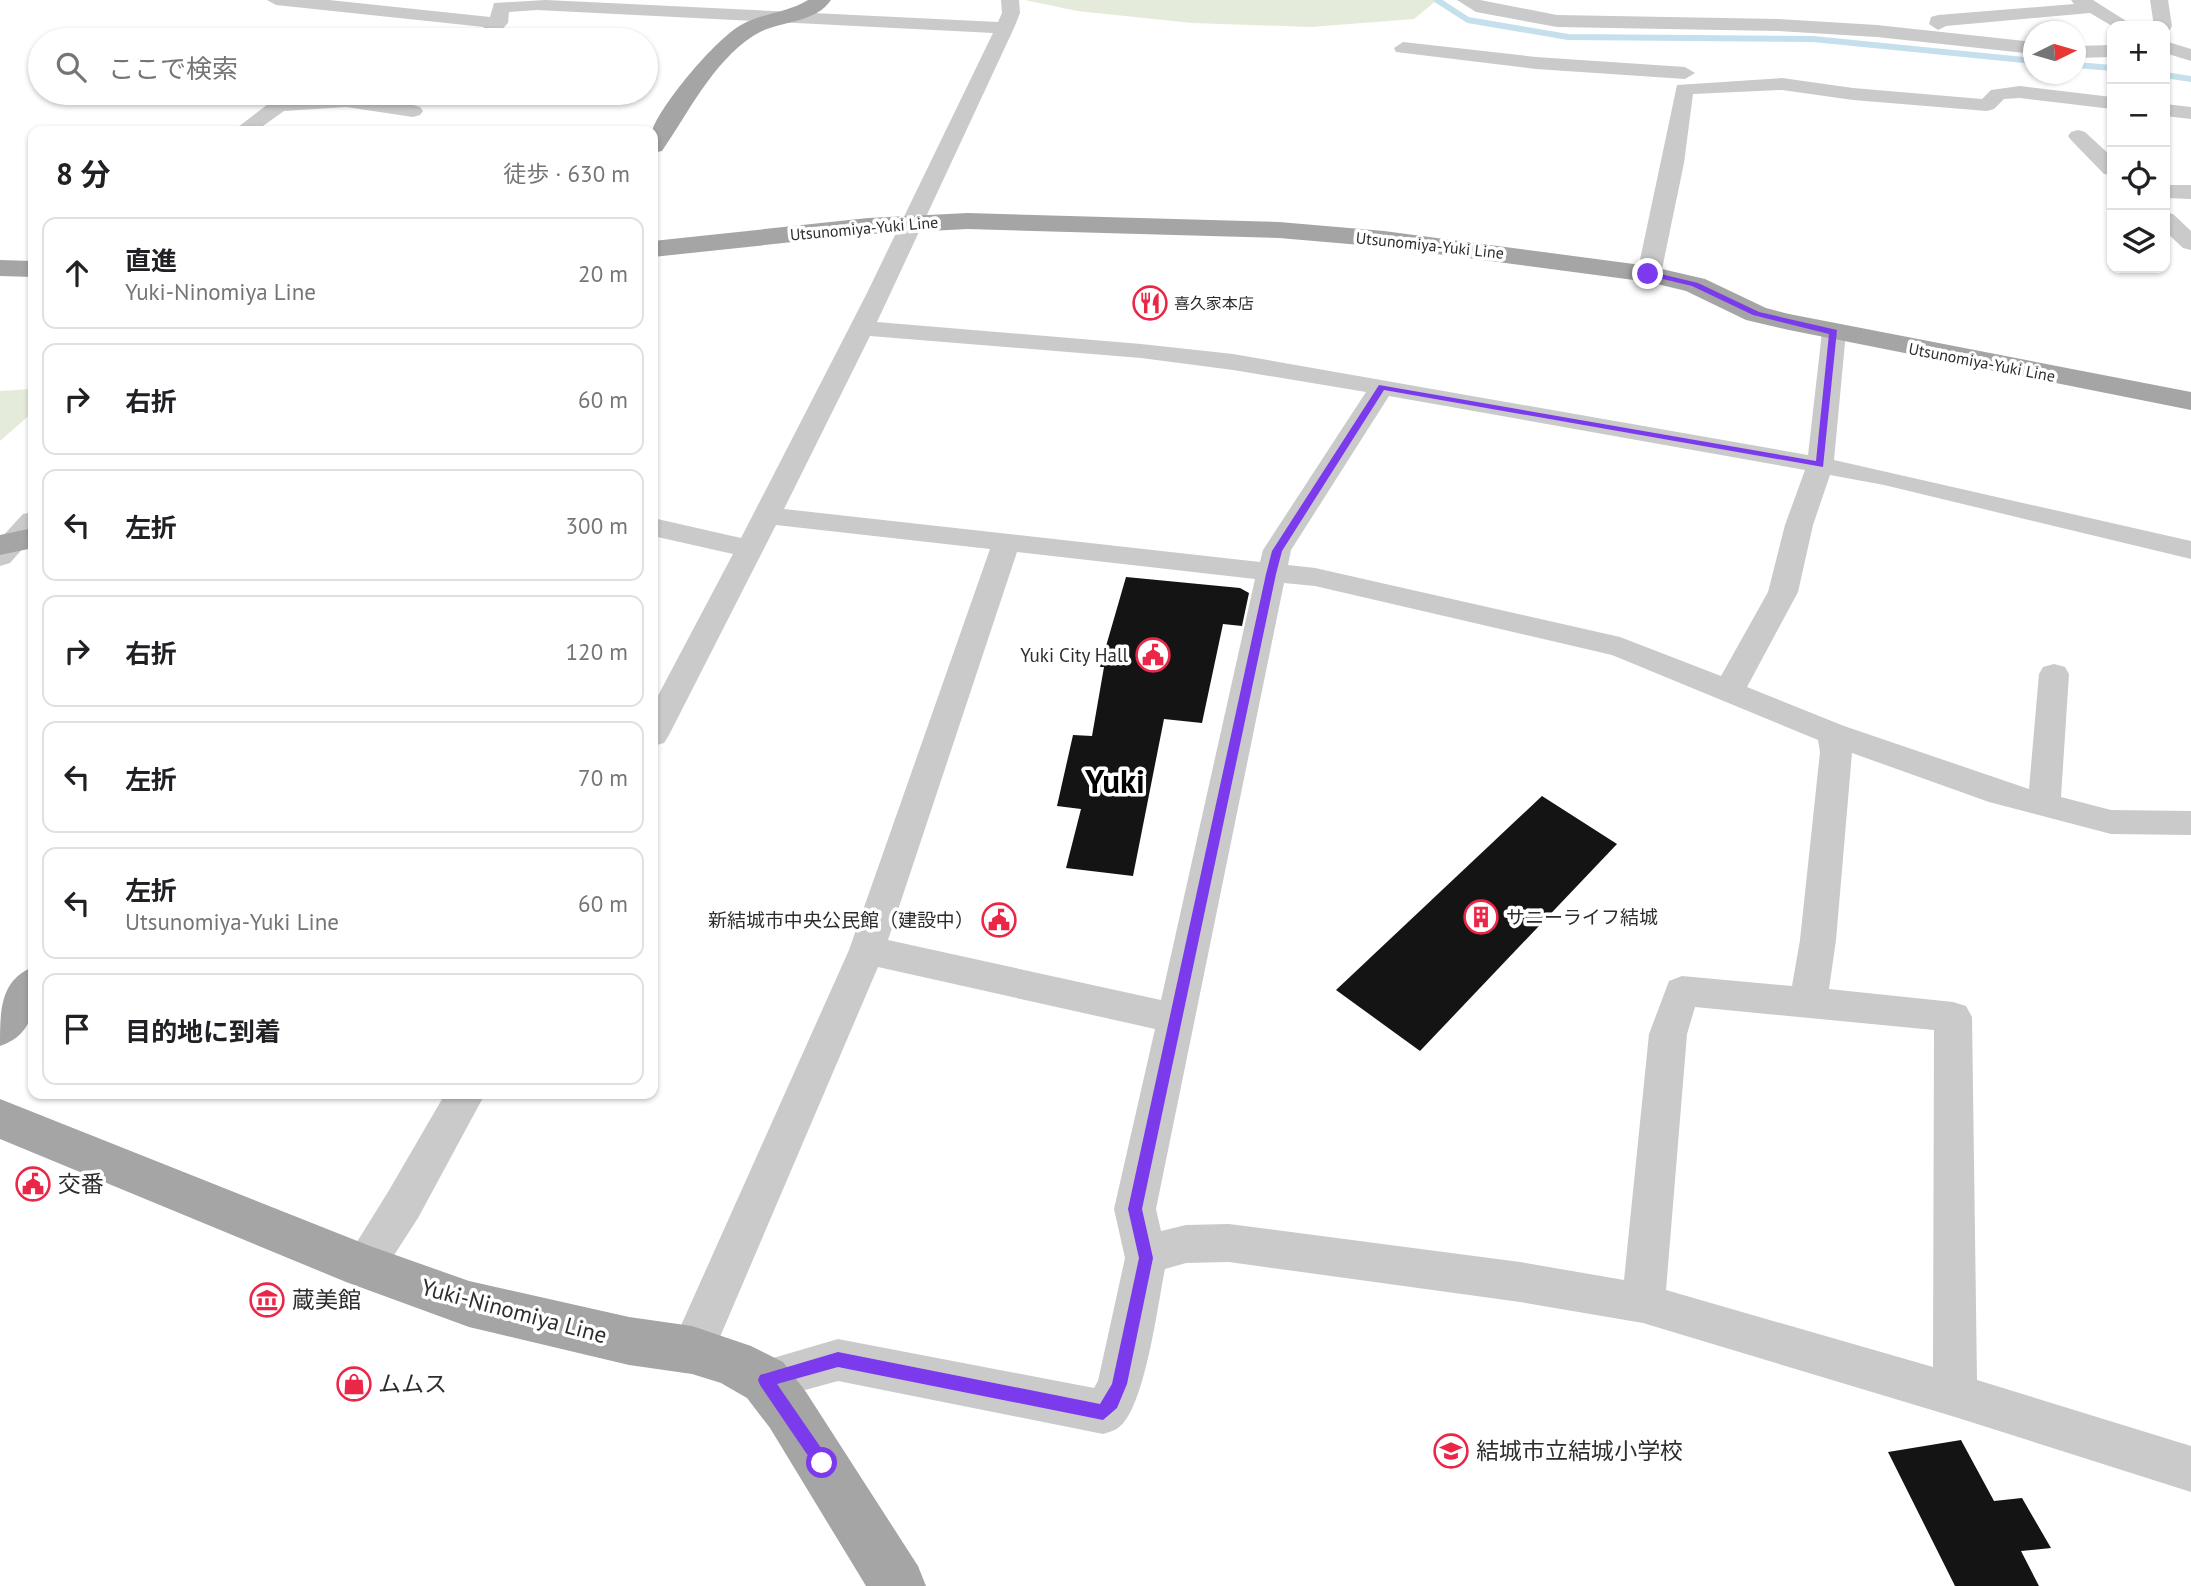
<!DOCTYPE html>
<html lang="ja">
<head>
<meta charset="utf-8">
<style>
  body { margin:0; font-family:"PT Sans","Noto Sans JP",sans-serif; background:#f6f6f6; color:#202124 }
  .controls { position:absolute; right:21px; top:21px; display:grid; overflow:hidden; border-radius:14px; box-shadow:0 2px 5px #0004 }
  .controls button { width:63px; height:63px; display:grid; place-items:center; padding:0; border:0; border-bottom:2px solid #e0e0e0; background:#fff; color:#202124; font:35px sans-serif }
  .compass { position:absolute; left:2023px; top:21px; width:63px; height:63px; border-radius:50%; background:#fff; box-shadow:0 2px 5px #0004; rotate:85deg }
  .stop { position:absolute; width:21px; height:21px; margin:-16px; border:5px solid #7c3aed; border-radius:50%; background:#fff }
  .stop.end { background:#7c3aed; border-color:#fff; box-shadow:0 2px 7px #0008 }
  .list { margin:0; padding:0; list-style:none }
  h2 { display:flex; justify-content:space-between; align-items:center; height:91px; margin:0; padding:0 28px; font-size:30px }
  h2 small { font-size:23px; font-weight:400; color:#757577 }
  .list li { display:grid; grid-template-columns:46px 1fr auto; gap:21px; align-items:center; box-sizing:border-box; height:112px; margin:0 14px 14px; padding:0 14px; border:2px solid #e0e0e0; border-radius:14px }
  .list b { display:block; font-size:26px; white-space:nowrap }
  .list p { margin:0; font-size:23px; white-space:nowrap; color:#757577 }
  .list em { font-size:23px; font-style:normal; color:#757577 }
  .icon { flex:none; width:38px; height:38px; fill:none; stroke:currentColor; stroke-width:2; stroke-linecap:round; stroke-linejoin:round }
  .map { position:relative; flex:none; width:2191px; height:1586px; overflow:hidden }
  .search { position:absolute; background:#fff; box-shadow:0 2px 5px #0004; left:28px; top:28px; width:630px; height:77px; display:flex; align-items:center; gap:18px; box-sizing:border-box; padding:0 24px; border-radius:38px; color:#757577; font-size:26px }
  .panel { position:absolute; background:#fff; box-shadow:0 2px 5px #0004; left:28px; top:126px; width:630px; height:973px; border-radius:14px }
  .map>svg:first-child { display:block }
  .green { fill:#e5ebda }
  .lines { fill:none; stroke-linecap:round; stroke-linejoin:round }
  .stream { stroke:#c5e0ec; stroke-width:6 }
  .building { fill:#141414 }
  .minor { fill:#cacaca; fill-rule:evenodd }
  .major { fill:#a5a5a5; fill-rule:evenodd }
  .route { fill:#7c3aed }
  .labels { text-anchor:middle; stroke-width:7; stroke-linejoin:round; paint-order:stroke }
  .far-street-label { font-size:16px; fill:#2d2d2d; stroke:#fff }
  .far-poi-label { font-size:16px; fill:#2d2d2d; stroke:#fff; text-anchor:start }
  .poi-label { font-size:19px; fill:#2d2d2d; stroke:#fff; text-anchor:end }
  .near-poi-label { font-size:23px; fill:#2d2d2d; stroke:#fff; text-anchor:start }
  .near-street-label { font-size:23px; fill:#2d2d2d; stroke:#fff }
  .town-label { font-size:33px; font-weight:bold; fill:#000; stroke:#fff }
</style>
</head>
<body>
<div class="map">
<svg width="2191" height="1586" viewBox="0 0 2191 1586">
  <rect width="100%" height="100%" fill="#fff"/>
  <!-- green -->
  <g class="green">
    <path d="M 1025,0 L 1437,0 L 1414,19 L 1311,27 L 1192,23 L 1077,11 Z"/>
    <path d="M 33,389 L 33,412 L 0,441 L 0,391 Z"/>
  </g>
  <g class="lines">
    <!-- stream -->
    <g class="stream">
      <path d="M 1437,0 L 1468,20 L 1568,37 L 1813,39 L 2034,61"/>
      <path d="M 2076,65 L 2112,68"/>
      <path d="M 2165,75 L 2191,79"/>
    </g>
  </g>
  <!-- building -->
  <g class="building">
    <path d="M 1126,577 L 1240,588 L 1249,593 L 1242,626 L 1223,624 L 1202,723 L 1164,719 L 1133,876 L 1066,868 L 1081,809 L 1057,806 L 1073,735 L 1092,736 L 1104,667 L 1100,667 Z"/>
    <path d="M 1542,796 L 1617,844 L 1420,1051 L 1336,990 Z"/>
    <path d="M 1961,1440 L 1994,1501 L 2022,1498 L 2051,1548 L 2021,1551 L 2039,1586 L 1955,1586 L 1888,1452 Z"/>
  </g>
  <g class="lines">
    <!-- minor -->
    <g class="minor">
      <path d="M 267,0 L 329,0 L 490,17 L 494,3 L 546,0 L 998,22 L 1002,13 L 1001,0 L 1019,0 L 1020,13 L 1014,28 L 877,322 L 1141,344 L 1233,354 L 1808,455 L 1822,332 L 1825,327 L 1834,325 L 1843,327 L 1846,332 L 1834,460 L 2191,541 L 2191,559 L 1884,485 L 1830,475 L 1813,525 L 1798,592 L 1747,687 L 1844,726 L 2029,789 L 2039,674 L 2043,667 L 2054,664 L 2065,667 L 2069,674 L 2061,797 L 2111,810 L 2191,811 L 2191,835 L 2111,834 L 1989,802 L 1852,753 L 1836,940 L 1829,989 L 1953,1002 L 1966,1006 L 1972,1017 L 1977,1380 L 2191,1446 L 2191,1492 L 1955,1417 L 1643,1323 L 1520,1302 L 1229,1262 L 1186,1263 L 1165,1269 C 1158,1302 1145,1410 1118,1428 C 1114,1431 1108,1432 1103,1434 L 838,1381 L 765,1401 L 749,1395 L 743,1380 L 749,1365 L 838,1339 L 1094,1388 L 1098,1381 L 1125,1258 L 1114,1209 L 1155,1029 L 878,967 L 708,1365 L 692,1371 L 676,1365 L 670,1350 L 849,950 L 990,549 L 776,525 L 669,735 L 664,743 L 653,746 L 653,705 L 733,554 L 653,536 L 653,518 L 741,538 L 866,295 L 993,33 L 537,10 L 509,12 L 508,23 L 492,40 L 473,40 L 484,27 L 276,5 ZM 870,336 L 1141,358 L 1233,370 L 1366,392 L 1263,550 L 1260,562 L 784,509 ZM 1389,396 L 1805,470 L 1785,525 L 1768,592 L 1721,676 L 1620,637 L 1315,568 L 1288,565 L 1291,550 ZM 1017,552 L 1255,579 L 1161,1000 L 888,940 ZM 1284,583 L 1315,586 L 1612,655 L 1818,740 L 1820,752 L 1800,940 L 1792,986 L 1682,976 L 1669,981 L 1649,1034 L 1624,1280 L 1520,1262 L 1229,1224 L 1186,1225 L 1161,1231 L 1156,1209 ZM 1695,1007 L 1934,1030 L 1933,1367 L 1666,1290 L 1687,1034 Z"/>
      <path d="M 1457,0 L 1480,0 L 1557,15 L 1778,19 L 1877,25 L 2034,42 L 2034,54 L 1877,37 L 1778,31 L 1557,27 L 1476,12 Z"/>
      <path d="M 2071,0 L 2093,0 L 2134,26 L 2112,26 L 2090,13 L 1946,26 L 1938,30 L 1929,24 L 1931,17 L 1938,15 L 2074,4 Z"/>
      <path d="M 2150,0 L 2168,0 L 2172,26 L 2170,30 L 2165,31 L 2165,26 L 2154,26 Z"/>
      <path d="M 2165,41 L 2191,49 L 2191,61 L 2165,53 Z"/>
      <path d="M 1403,42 L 1536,57 L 1685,67 L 1695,73 L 1685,79 L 1536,69 L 1396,52 L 1394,48 Z"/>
      <path d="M 2112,45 L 2112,57 L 2076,58 L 2076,46 Z"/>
      <path d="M 1782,78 L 1853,88 L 1982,99 L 1991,90 L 2020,86 L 2112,97 L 2112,109 L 2020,98 L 2004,99 L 1994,109 L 1987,111 L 1853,100 L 1782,90 L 1693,94 L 1684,163 L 1661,274 L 1657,279 L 1641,279 L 1637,274 L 1677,85 Z"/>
      <path d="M 346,95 L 413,105 L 420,107 L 423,111 L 420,115 L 413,117 L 346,107 L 284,111 L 256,131 L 233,131 L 272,101 Z"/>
      <path d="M 2165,104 L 2191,107 L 2191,119 L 2165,116 Z"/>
      <path d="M 2078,130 L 2085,132 L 2112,157 L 2112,175 L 2104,174 L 2071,140 L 2068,136 L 2071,132 Z"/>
      <path d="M 2165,185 L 2191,185 L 2191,199 L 2165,198 Z"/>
      <path d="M 2165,212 L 2173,214 L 2191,231 L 2191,250 L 2183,248 L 2165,231 Z"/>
      <path d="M 33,512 L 33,537 L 10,563 L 0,566 L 0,539 L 23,514 Z"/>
      <path d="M 445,1094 L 485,1094 L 418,1218 L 378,1280 L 363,1285 L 348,1280 L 342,1266 L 388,1192 Z"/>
    </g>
    <!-- major -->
    <g class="major">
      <path d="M 808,0 L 831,0 C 814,25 776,20 753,36 C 712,63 689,112 662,151 L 653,153 C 653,146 652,131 653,128 C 665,100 715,40 741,25 C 762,13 787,13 808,0 Z"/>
      <path d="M 968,213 L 1279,222 L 1384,231 L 1649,266 L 1705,279 L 1766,308 L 1789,314 L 2191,392 L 2191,410 L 1789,330 L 1746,320 L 1686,291 L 1649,282 L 1384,247 L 1279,238 L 968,229 L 868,234 L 653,257 L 653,241 L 868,218 Z"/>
      <path d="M 0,260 L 33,261 L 33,277 L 0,276 Z"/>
      <path d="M 33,528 L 33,548 L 0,555 L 0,535 Z"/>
      <path d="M 33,967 C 35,1001 38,1033 0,1046 C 0,1011 0,980 33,967 Z"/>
      <path d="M 0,1099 L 370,1246 L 469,1281 L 629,1317 L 692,1326 L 751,1346 L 783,1362 L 806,1392 L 918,1566 L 926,1586 L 866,1586 L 770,1428 L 747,1398 L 721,1383 L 692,1374 L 629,1365 L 469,1327 L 346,1282 L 0,1139 Z"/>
    </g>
  </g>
  <!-- route -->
  <path class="route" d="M 1648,271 L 1698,283 L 1759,312 L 1837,330 L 1823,467 L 1384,390 L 1282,551 L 1276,574 L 1142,1209 L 1153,1258 L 1127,1384 L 1117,1408 L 1103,1420 L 838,1367 L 777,1384 L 828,1458 L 830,1463 L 828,1469 L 822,1471 L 817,1469 L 760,1385 L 758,1380 L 760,1375 L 838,1352 L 1100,1404 L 1112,1384 L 1139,1258 L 1128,1209 L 1266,574 L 1272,551 L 1379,385 L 1816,461 L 1829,334 L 1753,315 L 1692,286 L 1646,275 Z"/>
  <!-- icons -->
  <defs>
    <symbol id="restaurant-ring" viewBox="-11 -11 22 22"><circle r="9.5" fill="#fff" stroke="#eb2747" stroke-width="1.5"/><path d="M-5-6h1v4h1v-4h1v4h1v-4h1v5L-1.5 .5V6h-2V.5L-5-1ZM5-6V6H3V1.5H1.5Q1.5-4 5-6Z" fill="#eb2747"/></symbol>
    <symbol id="civic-ring" viewBox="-11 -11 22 22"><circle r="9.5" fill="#fff" stroke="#eb2747" stroke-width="1.5"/><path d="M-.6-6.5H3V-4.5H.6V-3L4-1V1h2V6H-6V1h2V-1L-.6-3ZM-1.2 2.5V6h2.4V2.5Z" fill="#eb2747"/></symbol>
    <symbol id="building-ring" viewBox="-11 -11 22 22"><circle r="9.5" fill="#fff" stroke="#eb2747" stroke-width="1.5"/><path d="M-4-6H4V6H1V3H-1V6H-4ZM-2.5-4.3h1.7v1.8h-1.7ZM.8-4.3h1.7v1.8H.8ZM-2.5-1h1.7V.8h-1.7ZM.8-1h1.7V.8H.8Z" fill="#eb2747"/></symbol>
    <symbol id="museum-ring" viewBox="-11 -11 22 22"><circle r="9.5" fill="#fff" stroke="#eb2747" stroke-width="1.5"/><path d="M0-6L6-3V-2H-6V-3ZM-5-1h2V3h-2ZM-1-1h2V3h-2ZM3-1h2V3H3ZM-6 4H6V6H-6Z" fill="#eb2747"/></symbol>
    <symbol id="shop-ring" viewBox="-11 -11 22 22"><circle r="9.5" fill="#fff" stroke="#eb2747" stroke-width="1.5"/><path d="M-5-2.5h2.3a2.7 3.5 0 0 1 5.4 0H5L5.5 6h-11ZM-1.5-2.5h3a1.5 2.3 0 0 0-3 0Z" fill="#eb2747"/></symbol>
    <symbol id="school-ring" viewBox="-11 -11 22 22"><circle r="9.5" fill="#fff" stroke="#eb2747" stroke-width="1.5"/><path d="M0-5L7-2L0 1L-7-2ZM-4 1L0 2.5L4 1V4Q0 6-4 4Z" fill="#eb2747"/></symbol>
  </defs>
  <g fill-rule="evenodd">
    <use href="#restaurant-ring" x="1131" y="284" width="38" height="38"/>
    <use href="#civic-ring" x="1134" y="636" width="38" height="38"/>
    <use href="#building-ring" x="1462" y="898" width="38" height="38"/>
    <use href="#civic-ring" x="980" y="901" width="38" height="38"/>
    <use href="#civic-ring" x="14" y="1165" width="38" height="38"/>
    <use href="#museum-ring" x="248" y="1281" width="38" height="38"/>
    <use href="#shop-ring" x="335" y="1365" width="38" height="38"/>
    <use href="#school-ring" x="1432" y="1432" width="38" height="38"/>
  </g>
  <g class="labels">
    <!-- far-street labels -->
    <g class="far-street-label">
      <text transform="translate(864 228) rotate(-5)" y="6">Utsunomiya-Yuki Line</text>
      <text transform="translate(1430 245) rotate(6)" y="6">Utsunomiya-Yuki Line</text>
      <text transform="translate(1982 362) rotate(11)" y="6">Utsunomiya-Yuki Line</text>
    </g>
    <!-- far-poi labels -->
    <g class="far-poi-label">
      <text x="1174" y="309">喜久家本店</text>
    </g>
    <!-- poi labels -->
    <g class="poi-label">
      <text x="1128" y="662">Yuki City Hall</text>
      <text x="1506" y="924" text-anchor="start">サニーライフ結城</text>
      <text x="974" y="927">新結城市中央公民館（建設中）</text>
    </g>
    <!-- near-poi labels -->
    <g class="near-poi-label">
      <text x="58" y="1192">交番</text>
      <text x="292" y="1308">蔵美館</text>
      <text x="378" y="1392">ムムス</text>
      <text x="1476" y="1459">結城市立結城小学校</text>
    </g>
    <!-- near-street labels -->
    <g class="near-street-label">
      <text transform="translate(514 1311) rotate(15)" y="8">Yuki-Ninomiya Line</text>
    </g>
    <!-- town labels -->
    <g class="town-label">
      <text x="1115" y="793">Yuki</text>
    </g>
  </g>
</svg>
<div class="controls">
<button>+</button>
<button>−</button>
<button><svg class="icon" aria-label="locate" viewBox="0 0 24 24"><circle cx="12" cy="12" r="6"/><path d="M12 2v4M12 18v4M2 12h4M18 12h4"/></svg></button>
<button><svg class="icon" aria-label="layers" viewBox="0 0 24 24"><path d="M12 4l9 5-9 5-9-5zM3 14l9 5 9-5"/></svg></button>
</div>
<svg class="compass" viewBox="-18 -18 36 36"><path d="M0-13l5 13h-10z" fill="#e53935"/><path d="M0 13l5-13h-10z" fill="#757577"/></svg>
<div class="stop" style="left:822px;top:1463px"></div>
<div class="stop end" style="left:1648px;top:274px"></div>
<div class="search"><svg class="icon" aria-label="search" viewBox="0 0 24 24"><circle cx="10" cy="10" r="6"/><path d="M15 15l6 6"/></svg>ここで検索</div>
<section class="panel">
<h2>8 分<small>徒歩 · 630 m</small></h2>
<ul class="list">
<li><svg class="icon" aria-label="ahead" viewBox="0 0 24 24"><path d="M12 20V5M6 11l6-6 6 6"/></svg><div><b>直進</b><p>Yuki-Ninomiya Line</p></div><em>20 m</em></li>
<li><svg class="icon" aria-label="right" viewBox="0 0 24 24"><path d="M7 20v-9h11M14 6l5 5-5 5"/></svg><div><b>右折</b></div><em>60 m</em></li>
<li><svg class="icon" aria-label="left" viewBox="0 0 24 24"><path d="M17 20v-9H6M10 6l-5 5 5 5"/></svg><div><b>左折</b></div><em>300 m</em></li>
<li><svg class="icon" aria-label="right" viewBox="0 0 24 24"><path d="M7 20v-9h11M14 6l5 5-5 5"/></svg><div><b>右折</b></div><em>120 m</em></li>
<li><svg class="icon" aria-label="left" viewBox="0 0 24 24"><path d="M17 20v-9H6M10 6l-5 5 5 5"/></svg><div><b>左折</b></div><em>70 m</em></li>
<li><svg class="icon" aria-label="left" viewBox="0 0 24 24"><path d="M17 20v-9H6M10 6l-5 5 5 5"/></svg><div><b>左折</b><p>Utsunomiya-Yuki Line</p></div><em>60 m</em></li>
<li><svg class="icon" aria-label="arrive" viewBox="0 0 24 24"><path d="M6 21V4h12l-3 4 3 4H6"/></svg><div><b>目的地に到着</b></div></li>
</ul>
</section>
</div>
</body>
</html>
